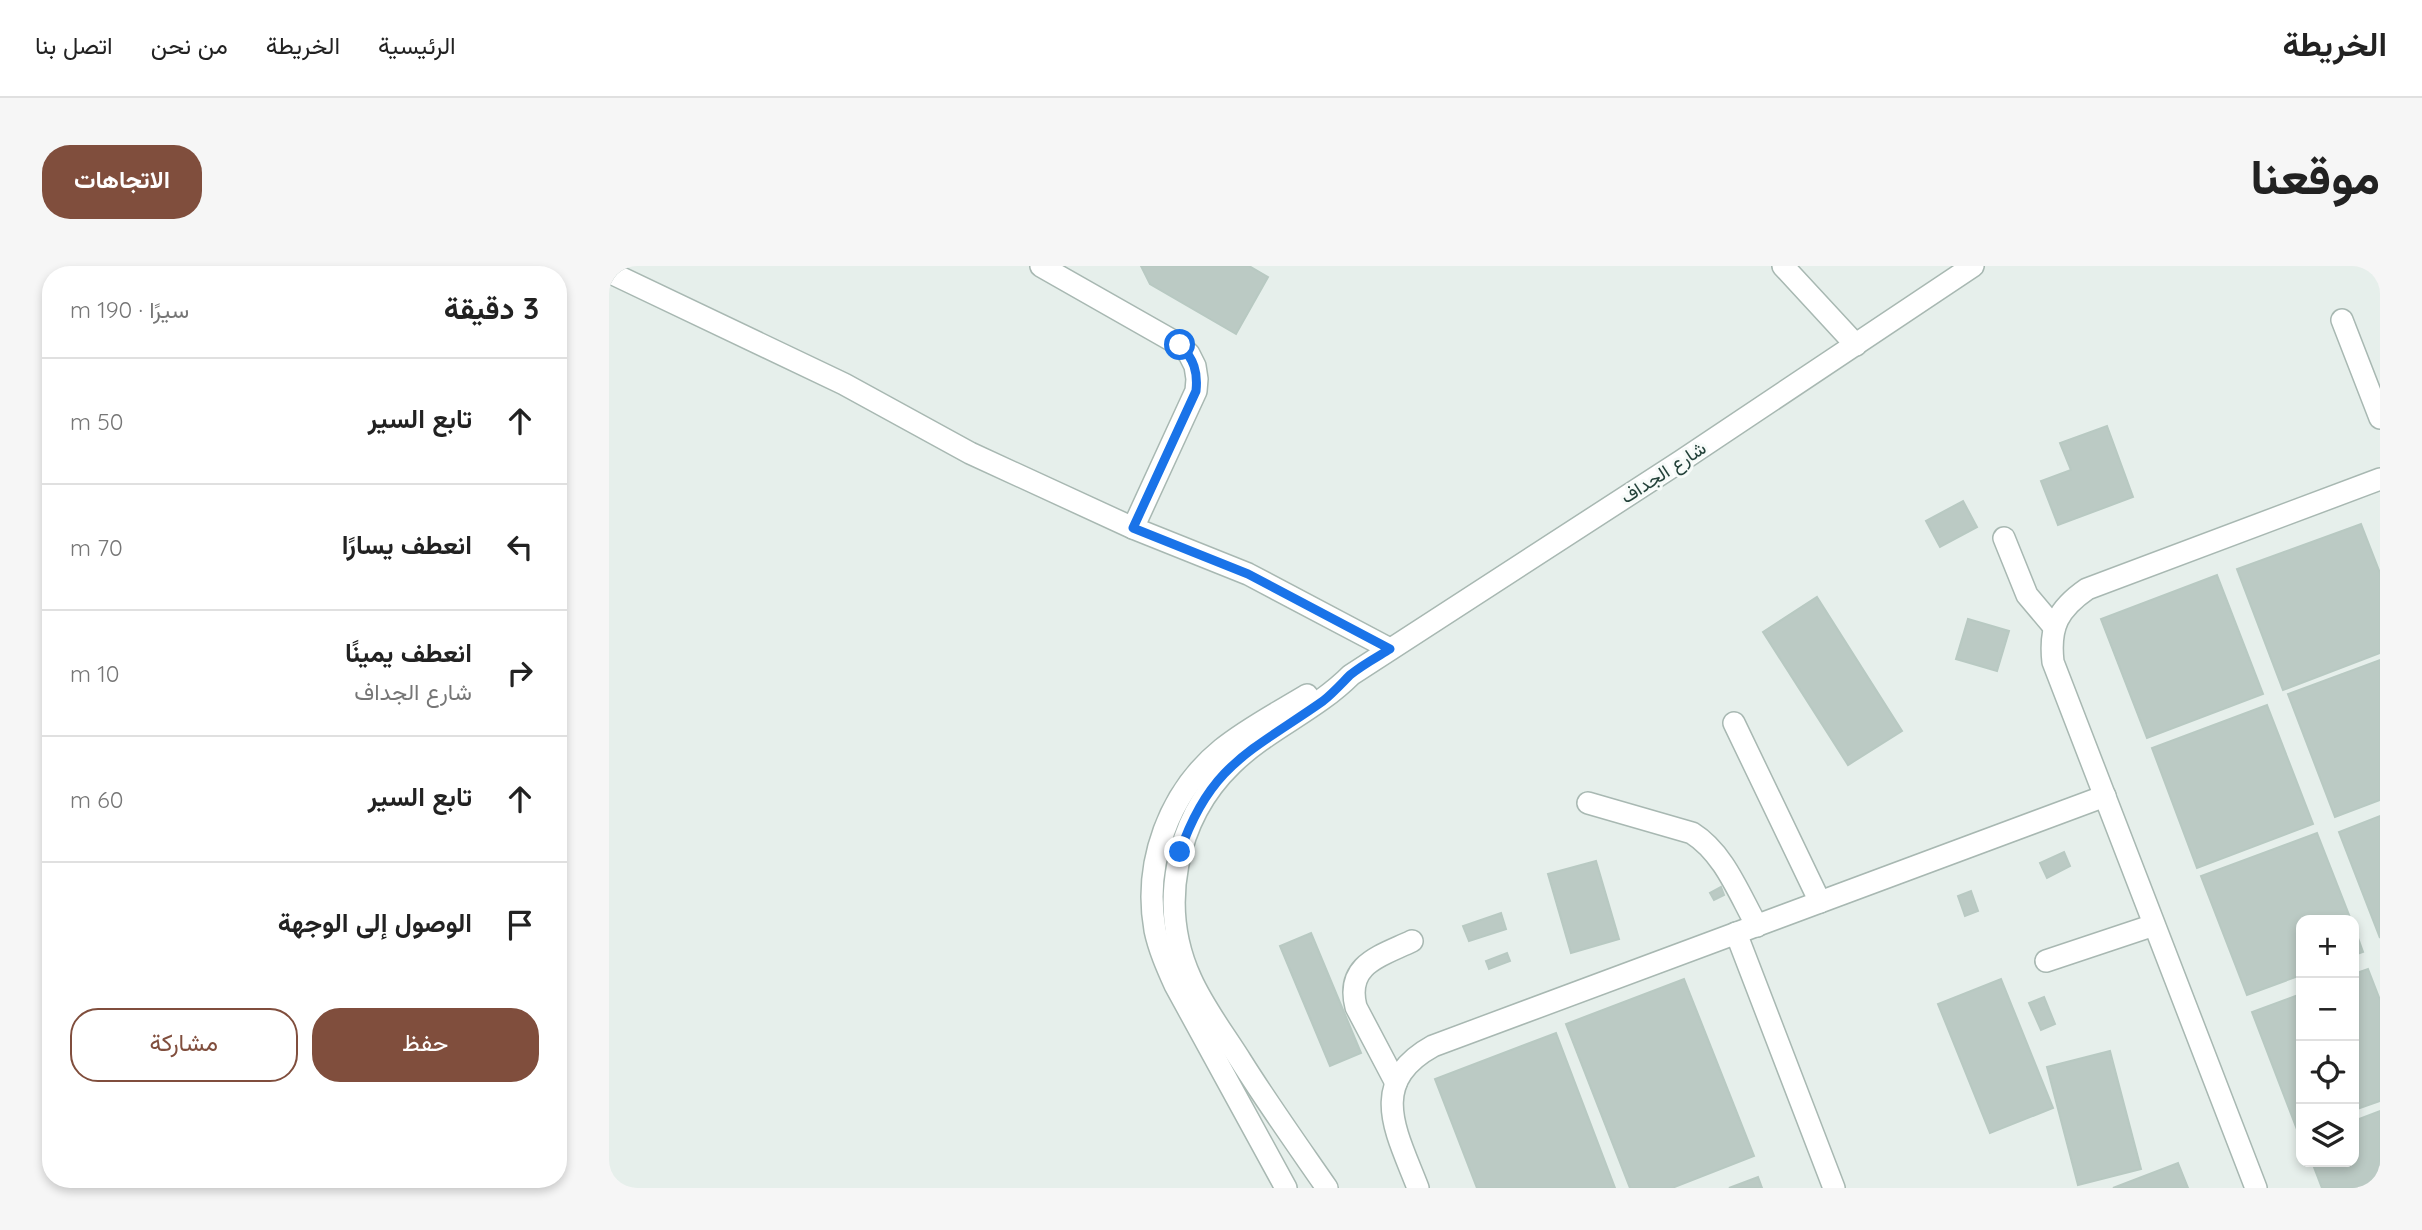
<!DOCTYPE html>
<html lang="ar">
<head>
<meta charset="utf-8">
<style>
  body { margin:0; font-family:Quicksand,Vazirmatn,sans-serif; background:#f6f6f6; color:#222; direction:rtl }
  .controls { position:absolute; right:21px; bottom:21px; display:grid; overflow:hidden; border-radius:14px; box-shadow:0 4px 10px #0003 }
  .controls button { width:63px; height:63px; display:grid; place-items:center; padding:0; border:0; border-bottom:2px solid #e0e0e0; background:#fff; color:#222; font:35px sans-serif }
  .stop { position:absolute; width:21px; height:21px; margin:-16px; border:5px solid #1a73e8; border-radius:50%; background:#fff }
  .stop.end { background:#1a73e8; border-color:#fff; box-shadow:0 2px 7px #0008 }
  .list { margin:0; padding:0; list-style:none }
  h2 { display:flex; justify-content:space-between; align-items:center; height:91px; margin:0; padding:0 28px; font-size:30px }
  h2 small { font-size:23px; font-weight:400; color:#767676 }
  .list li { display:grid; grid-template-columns:46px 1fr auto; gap:21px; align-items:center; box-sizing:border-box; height:126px; padding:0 28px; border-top:2px solid #e0e0e0 }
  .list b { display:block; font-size:26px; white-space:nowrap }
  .list p { margin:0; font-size:23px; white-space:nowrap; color:#767676 }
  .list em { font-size:23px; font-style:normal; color:#767676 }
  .actions { display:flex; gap:14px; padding:21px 28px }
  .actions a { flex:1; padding:16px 0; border:2px solid #804e3d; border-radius:28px; text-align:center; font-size:24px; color:#804e3d }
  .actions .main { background:#804e3d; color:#fff }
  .icon { flex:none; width:38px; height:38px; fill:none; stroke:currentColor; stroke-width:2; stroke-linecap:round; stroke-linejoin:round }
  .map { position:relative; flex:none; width:1771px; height:922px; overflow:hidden; direction:ltr; border-radius:28px }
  header { display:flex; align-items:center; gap:42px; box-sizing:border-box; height:98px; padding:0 35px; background:#fff; border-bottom:2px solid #e0e0e0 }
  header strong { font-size:33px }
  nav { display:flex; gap:38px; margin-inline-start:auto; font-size:24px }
  .intro { display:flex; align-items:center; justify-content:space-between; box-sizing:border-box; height:168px; padding:0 42px }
  h1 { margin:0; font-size:49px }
  .button { padding:18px 32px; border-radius:28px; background:#804e3d; color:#fff; font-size:24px; font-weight:700 }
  main { display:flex; gap:42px; padding:0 42px }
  aside { flex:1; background:#fff; border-radius:28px; box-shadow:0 4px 10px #0003 }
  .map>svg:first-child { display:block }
  .building { fill:#bbcac4; stroke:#b8c9c2; stroke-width:2 }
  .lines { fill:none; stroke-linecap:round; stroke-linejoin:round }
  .minor-casing { stroke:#a8b8b2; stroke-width:24 }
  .minor { stroke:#fff; stroke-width:21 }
  .route { stroke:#1a73e8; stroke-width:9 }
  .labels { text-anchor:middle; stroke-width:6; stroke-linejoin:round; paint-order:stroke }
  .street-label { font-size:19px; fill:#24423a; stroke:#f7fbf9 }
</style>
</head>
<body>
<header>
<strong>الخريطة</strong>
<nav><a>الرئيسية</a><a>الخريطة</a><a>من نحن</a><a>اتصل بنا</a></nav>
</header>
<div class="intro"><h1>موقعنا</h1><a class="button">الاتجاهات</a></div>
<main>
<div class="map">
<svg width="1771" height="922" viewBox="0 0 1771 922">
  <rect width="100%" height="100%" fill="#e6efeb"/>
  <!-- building -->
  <g class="building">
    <path d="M 532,0 L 640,0 L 659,11 L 627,68 L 541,18 Z"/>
    <path d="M 1498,160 L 1524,231 L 1449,259 L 1432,215 L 1462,204 L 1451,177 Z"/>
    <path d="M 1354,235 L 1368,261 L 1331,281 L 1317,255 Z"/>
    <path d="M 1752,258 L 1771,307 L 1771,387 L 1674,424 L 1628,303 Z"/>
    <path d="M 1608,309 L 1654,428 L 1538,472 L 1492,353 Z"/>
    <path d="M 1208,331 L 1293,465 L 1239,499 L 1154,366 Z"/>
    <path d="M 1359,353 L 1400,365 L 1388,405 L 1347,393 Z"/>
    <path d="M 1771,394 L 1771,534 L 1726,551 L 1679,428 Z"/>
    <path d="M 1658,439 L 1704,558 L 1588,602 L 1543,482 Z"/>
    <path d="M 1771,550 L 1771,672 L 1730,566 Z"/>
    <path d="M 1708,567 L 1742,654 L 1692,654 L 1692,709 L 1638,729 L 1592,610 Z"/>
    <path d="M 1455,586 L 1461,600 L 1438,612 L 1431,597 Z"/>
    <path d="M 987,595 L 1010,673 L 962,687 L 939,608 Z"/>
    <path d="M 1112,621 L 1115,629 L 1105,634 L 1101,627 Z"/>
    <path d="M 1362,625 L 1369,645 L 1356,650 L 1349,630 Z"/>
    <path d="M 892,647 L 897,663 L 860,675 L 854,660 Z"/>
    <path d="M 1745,661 L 1754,686 L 1745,689 Z"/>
    <path d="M 702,667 L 752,787 L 721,800 L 671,680 Z"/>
    <path d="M 898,687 L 901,695 L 880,703 L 877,695 Z"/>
    <path d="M 1759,703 L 1771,734 L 1771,835 L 1745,844 L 1745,708 Z"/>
    <path d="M 1075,713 L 1145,890 L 1063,922 L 1021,922 L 957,758 Z"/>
    <path d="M 1392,713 L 1444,842 L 1381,867 L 1329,738 Z"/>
    <path d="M 1692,728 L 1692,864 L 1689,866 L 1643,746 Z"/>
    <path d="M 1435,731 L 1446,758 L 1432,764 L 1420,737 Z"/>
    <path d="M 947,767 L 1006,922 L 868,922 L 826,813 Z"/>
    <path d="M 1501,785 L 1532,903 L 1469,919 L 1438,801 Z"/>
    <path d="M 1771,845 L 1771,922 L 1713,922 L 1703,896 L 1745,896 L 1745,855 Z"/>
    <path d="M 1569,897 L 1579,922 L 1504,922 Z"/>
    <path d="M 1149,911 L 1153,922 L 1120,922 Z"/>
  </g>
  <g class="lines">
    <defs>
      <g id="minor">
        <path d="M 432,0 L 571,79 L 580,88 L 586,100 L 588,113 L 587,125 L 524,262"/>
        <path d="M 1174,0 L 1247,79"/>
        <path d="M 0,6 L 235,118 L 361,187 L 524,262 L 639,308 L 781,383"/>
        <path d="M 1733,54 L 1771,152"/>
        <path d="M 1395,272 L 1418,329 L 1445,361"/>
        <path d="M 1125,457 L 1211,636"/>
        <path d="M 979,537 L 1083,567 C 1115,587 1130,628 1148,660"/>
        <path d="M 1127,667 L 1225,922"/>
        <path d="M 1437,695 L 1545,659"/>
        <path d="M 787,817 L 747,741 C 736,698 772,690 803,675"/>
        <path d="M 677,922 L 566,719 C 558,701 550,683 546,664 C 534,597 560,526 613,483 C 639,462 670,446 698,429"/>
        <path d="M 718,922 C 689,880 659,838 632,795 C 615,768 595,742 582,713 C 549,641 566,553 623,498 C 659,463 706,445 742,409 L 1072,195 L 1364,0"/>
        <path d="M 809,922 C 788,867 757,817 824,780 L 1496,530"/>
        <path d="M 1647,922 L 1444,396 C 1440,361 1449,343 1478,323 L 1771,213"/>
      </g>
    </defs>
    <!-- minor casing -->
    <use href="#minor" class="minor-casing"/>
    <!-- minor -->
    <use href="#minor" class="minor"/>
  </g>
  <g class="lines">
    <!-- route -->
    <path class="route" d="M 571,79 C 585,93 589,106 587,125 L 524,262 L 639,308 L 781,383 C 768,391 753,399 741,409 C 732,418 724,427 714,435 C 643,485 601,498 571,586"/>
  </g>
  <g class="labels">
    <!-- street labels -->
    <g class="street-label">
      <text transform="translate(1054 206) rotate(-33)" y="7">شارع الجداف</text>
    </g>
  </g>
</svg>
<div class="controls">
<button>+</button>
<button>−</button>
<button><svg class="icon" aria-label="locate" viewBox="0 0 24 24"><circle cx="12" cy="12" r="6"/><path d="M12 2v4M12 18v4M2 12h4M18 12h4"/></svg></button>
<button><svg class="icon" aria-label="layers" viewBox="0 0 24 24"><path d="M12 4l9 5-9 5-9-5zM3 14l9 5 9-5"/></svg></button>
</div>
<div class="stop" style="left:571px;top:79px"></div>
<div class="stop end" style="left:571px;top:586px"></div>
</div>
<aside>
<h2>3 دقيقة<small>سيرًا · 190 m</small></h2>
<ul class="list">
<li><svg class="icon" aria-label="ahead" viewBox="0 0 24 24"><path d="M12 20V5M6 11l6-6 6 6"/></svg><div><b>تابع السير</b></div><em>50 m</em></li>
<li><svg class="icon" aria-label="left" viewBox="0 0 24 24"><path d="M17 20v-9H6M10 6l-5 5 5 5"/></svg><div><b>انعطف يسارًا</b></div><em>70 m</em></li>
<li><svg class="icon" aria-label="right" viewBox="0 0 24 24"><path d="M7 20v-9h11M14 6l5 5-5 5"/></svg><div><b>انعطف يمينًا</b><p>شارع الجداف</p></div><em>10 m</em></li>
<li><svg class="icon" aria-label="ahead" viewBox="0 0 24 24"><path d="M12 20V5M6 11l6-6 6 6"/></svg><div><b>تابع السير</b></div><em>60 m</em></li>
<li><svg class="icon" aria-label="arrive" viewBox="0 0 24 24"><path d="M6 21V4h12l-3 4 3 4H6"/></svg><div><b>الوصول إلى الوجهة</b></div></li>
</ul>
<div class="actions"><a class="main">حفظ</a><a>مشاركة</a></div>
</aside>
</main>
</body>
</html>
